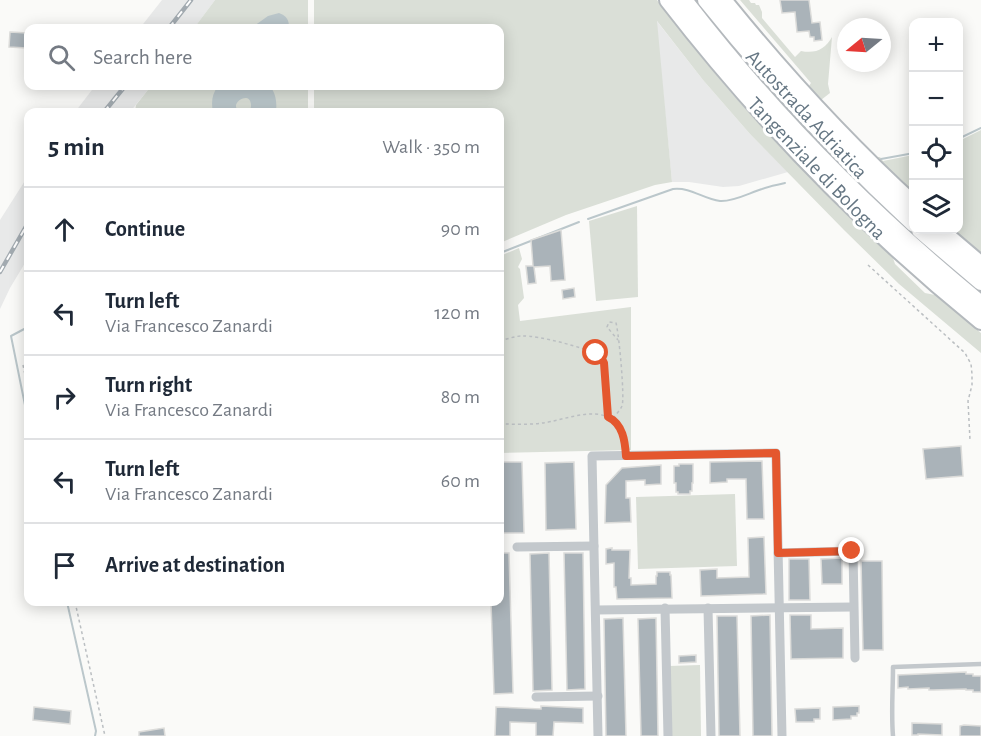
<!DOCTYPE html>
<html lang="en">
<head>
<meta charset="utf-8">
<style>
  body { margin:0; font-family:"Alegreya Sans",sans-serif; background:#f6f6f7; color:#1f2937 }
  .controls { position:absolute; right:18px; top:18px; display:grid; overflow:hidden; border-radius:12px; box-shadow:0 3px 15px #0003 }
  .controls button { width:54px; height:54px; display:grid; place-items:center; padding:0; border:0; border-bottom:2px solid #e0e1e3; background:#fff; color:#1f2937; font:30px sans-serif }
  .compass { position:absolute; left:837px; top:18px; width:54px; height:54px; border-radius:50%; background:#fff; box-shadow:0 3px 15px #0003; rotate:252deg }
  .stop { position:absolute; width:18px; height:18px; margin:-14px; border:4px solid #e4572e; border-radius:50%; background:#fff }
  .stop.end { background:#e4572e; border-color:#fff; box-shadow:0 2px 6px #0008 }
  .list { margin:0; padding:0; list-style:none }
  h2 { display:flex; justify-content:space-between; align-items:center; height:78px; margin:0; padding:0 24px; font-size:26px }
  h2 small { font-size:20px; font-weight:400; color:#747a83 }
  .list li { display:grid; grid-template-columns:39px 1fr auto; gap:18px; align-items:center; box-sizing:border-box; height:84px; padding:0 24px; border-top:2px solid #e0e1e3 }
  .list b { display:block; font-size:22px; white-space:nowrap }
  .list p { margin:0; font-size:20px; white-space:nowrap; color:#747a83 }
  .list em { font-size:20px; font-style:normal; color:#747a83 }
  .icon { flex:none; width:33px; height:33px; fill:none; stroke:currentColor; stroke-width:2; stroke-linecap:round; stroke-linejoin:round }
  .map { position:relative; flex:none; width:981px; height:736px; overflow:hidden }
  .search { position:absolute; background:#fff; box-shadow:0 3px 15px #0003; left:24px; top:24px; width:480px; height:66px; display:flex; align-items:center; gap:15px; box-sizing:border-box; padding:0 21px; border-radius:12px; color:#747a83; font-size:22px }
  .panel { position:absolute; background:#fff; box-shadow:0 3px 15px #0003; left:24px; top:108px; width:480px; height:498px; border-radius:12px }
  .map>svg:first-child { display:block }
  .built { fill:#e8e9e9 }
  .green { fill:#dadfd7 }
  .water { fill:#bbc7cb }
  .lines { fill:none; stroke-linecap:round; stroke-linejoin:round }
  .stream { stroke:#bbc7cb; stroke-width:2 }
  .building { fill:#aab3b9; stroke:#dcdcda; stroke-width:1.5 }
  .highway-casing { stroke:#b4b9bd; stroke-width:20 }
  .path { stroke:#bbbfc2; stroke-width:1.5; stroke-dasharray:3 3; stroke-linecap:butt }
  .lane { stroke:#c3c8cc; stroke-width:4.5 }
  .street { stroke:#c3c8cc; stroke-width:9 }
  .highway { stroke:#fff; stroke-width:16 }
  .rail-casing { stroke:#a2aab0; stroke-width:4.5 }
  .rail { stroke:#fff; stroke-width:2; stroke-dasharray:7; stroke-linecap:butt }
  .route { stroke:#e4572e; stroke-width:8 }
  .labels { text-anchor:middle; stroke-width:6; stroke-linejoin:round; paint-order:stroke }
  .street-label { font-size:21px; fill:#657683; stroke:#fff }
</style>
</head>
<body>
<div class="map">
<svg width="981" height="736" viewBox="0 0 981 736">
  <rect width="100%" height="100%" fill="#fafaf8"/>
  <!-- built -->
  <g class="built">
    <path d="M 162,0 L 215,0 L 194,28 L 140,28 Z"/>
    <path d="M 656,20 L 703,80 L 750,134 L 788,172 L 739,186 L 723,187 L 689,182 L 672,182 Z"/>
    <path d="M 95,86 L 151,86 L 130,112 L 75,112 Z"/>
    <path d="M 28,176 L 28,258 L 10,288 L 0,309 L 0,220 Z"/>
  </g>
  <!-- green -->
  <g class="green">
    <path d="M 215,0 L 308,0 L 308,28 L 194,28 Z"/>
    <path d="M 314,0 L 657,0 C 727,94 807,179 893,258 L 895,264 L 925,293 L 935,295 L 981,333 L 981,353 L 899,284 L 844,230 L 750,134 L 703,80 L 657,21 L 672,182 L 655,185 L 566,215 L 500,243 L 500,112 L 314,112 L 314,86 L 500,86 L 500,28 L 314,28 Z"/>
    <path d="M 740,0 L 749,0 L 751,3 L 755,3 L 756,5 L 759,5 L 762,12 L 762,18 L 795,57 L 801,51 C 816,54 825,49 832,37 L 828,84 L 830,93 L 821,100 L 809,86 L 811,83 Z"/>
    <path d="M 151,86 L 308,86 L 308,112 L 135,112 L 136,105 Z"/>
    <path d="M 981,130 L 981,254 L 953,230 L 958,230 L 959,141 Z"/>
    <path d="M 913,155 L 913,193 L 876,157 L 880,157 L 883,161 Z"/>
    <path d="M 637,206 L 638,297 L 596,301 L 589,221 Z"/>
    <path d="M 519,248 L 522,259 L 518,267 L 520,269 L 524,298 L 518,305 L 520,321 L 631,307 L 631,450 L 500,453 L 500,256 Z"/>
    <path d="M 735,494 L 737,566 L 638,569 L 636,497 Z"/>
    <path d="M 700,665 L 701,736 L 670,736 L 669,666 Z"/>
  </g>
  <!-- water -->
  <g class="water">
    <path d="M 279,13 C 287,16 289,20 289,28 L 251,28 L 268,16 Z"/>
    <path d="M 218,86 L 270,86 C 276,94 277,102 276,112 L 245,112 C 249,110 251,110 251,105 C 250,87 222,109 245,112 L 213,112 C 211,102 212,94 218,86 Z"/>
  </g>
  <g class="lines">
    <!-- stream -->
    <g class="stream">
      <path d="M 958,139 L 981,128"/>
      <path d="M 881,159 L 914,153"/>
      <path d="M 588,219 L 673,189 C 691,187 703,199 720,201 C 733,202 749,193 762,189 C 769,186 777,185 785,183"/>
      <path d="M 500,253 L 579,222"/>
      <path d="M 28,327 L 11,336 L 28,420"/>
      <path d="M 67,602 L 96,731 L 95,736"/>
    </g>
  </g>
  <!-- building -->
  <g class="building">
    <path d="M 780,0 L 809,0 L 812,23 L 820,22 L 822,40 L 814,41 L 814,37 L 810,37 L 809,31 L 797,32 L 795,12 L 782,13 Z"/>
    <path d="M 10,32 L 27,33 L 27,48 L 9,47 Z"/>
    <path d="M 561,230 L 565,280 L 551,281 L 550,266 L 534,267 L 536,283 L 528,284 L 526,266 L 533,266 L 531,240 Z"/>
    <path d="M 574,288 L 575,297 L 563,299 L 562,290 Z"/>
    <path d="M 961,446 L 963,476 L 926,479 L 923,449 Z"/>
    <path d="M 762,461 L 764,519 L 747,519 L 746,479 L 727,479 L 727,482 L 710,483 L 710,462 Z"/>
    <path d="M 500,462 L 522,462 L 524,533 L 500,533 Z"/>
    <path d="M 574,462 L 576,529 L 546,530 L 545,463 Z"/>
    <path d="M 679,464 L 693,464 L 693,483 L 692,483 L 692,491 L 690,491 L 690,494 L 678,494 L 678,492 L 676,492 L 676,483 L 674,483 L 674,466 L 679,466 Z"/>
    <path d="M 661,465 L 661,484 L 645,485 L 645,480 L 626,481 L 626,498 L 630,498 L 631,522 L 605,523 L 606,485 L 622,468 Z"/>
    <path d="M 764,537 L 766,594 L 701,596 L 700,570 L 717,569 L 717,578 L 749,577 L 748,538 Z"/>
    <path d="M 612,548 L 612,550 L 630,550 L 629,578 L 631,578 L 631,585 L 656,584 L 656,576 L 657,576 L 657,572 L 670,572 L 670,575 L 671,575 L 672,598 L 617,599 L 616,587 L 614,587 L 614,563 L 606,564 L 606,549 Z"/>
    <path d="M 500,553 L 509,553 L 513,693 L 494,694 L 491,602 L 500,602 Z"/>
    <path d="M 549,553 L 552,690 L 533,691 L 530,554 Z"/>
    <path d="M 564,553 L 583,553 L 585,689 L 567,690 Z"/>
    <path d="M 842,558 L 842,584 L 822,584 L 821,559 Z"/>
    <path d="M 789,559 L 809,559 L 810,600 L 789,600 Z"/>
    <path d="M 861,561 L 882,561 L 883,650 L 863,650 Z"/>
    <path d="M 770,615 L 772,736 L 753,736 L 751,616 Z"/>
    <path d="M 790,615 L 811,615 L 811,629 L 843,628 L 843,658 L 791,659 Z"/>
    <path d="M 717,616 L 737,616 L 740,736 L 719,736 Z"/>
    <path d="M 623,618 L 626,736 L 606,736 L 604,619 Z"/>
    <path d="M 656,618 L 658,736 L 641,736 L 638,619 Z"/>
    <path d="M 696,655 L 696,662 L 679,663 L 679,656 Z"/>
    <path d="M 966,672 L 966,674 L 973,674 L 973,676 L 981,676 L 981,692 L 973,692 L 973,690 L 966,690 L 966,689 L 934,690 L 929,690 L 929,688 L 908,689 L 908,687 L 898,688 L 898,675 Z"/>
    <path d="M 541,706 L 583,708 L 583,723 L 554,722 L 553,736 L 536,736 L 536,723 L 510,722 L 510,736 L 495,736 L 496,707 L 541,709 Z"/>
    <path d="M 859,706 L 859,713 L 857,713 L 857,716 L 851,716 L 851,719 L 833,720 L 833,707 Z"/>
    <path d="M 34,707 L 71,711 L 70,724 L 33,720 Z"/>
    <path d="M 820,708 L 820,719 L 814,719 L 814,722 L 796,722 L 795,709 Z"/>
    <path d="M 912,723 L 942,724 L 942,735 L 918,734 L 918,735 L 912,735 Z"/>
    <path d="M 964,725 L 981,726 L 981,736 L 960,736 L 960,726 Z"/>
    <path d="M 164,728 L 165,736 L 139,736 L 139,732 Z"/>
  </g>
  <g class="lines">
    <defs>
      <g id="highway">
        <path d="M 668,0 C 760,119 865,227 981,321"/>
        <path d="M 684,0 C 770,112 872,215 981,304"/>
        <path d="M 706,0 C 770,80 839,154 914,224"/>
        <path d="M 723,0 C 782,73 845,142 914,205"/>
        <path d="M 920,230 L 981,282"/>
        <path d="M 940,230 L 981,265"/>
      </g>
    </defs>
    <!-- highway casing -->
    <use href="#highway" class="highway-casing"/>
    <!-- path -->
    <g class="path">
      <path d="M 868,265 L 965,353 L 971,364 L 972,374 L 972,385 L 968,401 L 970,440"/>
      <path d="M 500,341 C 507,339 515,336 522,336 C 538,335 585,348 600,355 L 604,363 L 608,417"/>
      <path d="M 23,365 L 28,389"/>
      <path d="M 613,418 C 616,415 620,410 622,406 C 625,398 619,334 616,323 L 609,322 L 607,327 L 618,340"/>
      <path d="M 500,424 C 513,424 528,425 542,423 C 564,421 604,401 619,428 C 623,434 625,439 625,446"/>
      <path d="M 75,602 L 105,736"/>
    </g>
    <!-- lane -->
    <path class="lane" d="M 893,736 C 891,713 893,690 893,667 L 981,664"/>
    <!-- street -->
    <g class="street">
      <path d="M 517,547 L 594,546"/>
      <path d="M 778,553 L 853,551 L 855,658"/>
      <path d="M 665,608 L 668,736"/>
      <path d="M 708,608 L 711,736"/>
      <path d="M 596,610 L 853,607"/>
      <path d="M 536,697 L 598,696"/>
      <path d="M 598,736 L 592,456 L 776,453 L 782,736"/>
    </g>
    <!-- highway -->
    <use href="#highway" class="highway"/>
    <defs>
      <g id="rail">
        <path d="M 169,28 L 191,0"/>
        <path d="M 104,112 L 125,86"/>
        <path d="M 0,272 L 28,223"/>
      </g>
    </defs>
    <!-- rail casing -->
    <use href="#rail" class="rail-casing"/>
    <!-- rail -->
    <use href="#rail" class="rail"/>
  </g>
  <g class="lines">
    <!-- route -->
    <path class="route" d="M 596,353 L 600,355 L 604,363 L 608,417 C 623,424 625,441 626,456 L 776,453 L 778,553 L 852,551"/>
  </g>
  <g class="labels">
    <!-- street labels -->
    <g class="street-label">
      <text transform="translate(807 114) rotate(47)" y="7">Autostrada Adriatica</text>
      <text transform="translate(817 168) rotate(46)" y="7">Tangenziale di Bologna</text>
    </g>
  </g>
</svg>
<div class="controls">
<button>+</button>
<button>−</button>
<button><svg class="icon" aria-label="locate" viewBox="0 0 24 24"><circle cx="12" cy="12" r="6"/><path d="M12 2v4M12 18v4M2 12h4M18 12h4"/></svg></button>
<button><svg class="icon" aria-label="layers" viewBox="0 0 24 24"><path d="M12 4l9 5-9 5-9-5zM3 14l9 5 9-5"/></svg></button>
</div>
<svg class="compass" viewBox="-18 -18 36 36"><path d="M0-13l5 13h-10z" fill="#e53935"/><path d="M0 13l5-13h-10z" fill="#747a83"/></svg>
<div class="stop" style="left:596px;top:353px"></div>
<div class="stop end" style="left:852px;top:551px"></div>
<div class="search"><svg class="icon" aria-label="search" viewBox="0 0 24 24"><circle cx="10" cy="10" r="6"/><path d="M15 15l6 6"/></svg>Search here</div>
<section class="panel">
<h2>5 min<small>Walk · 350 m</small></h2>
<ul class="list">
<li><svg class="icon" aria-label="ahead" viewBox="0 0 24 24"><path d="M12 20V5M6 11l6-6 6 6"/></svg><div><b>Continue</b></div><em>90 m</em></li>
<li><svg class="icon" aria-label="left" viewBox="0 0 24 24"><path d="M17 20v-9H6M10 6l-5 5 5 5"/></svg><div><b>Turn left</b><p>Via Francesco Zanardi</p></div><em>120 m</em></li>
<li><svg class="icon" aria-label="right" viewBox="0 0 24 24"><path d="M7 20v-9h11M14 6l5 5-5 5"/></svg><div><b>Turn right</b><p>Via Francesco Zanardi</p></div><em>80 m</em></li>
<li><svg class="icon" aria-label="left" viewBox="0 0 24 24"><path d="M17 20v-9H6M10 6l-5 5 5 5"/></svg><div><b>Turn left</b><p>Via Francesco Zanardi</p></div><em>60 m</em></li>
<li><svg class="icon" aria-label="arrive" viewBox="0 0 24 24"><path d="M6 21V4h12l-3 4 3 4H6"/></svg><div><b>Arrive at destination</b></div></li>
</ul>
</section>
</div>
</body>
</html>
